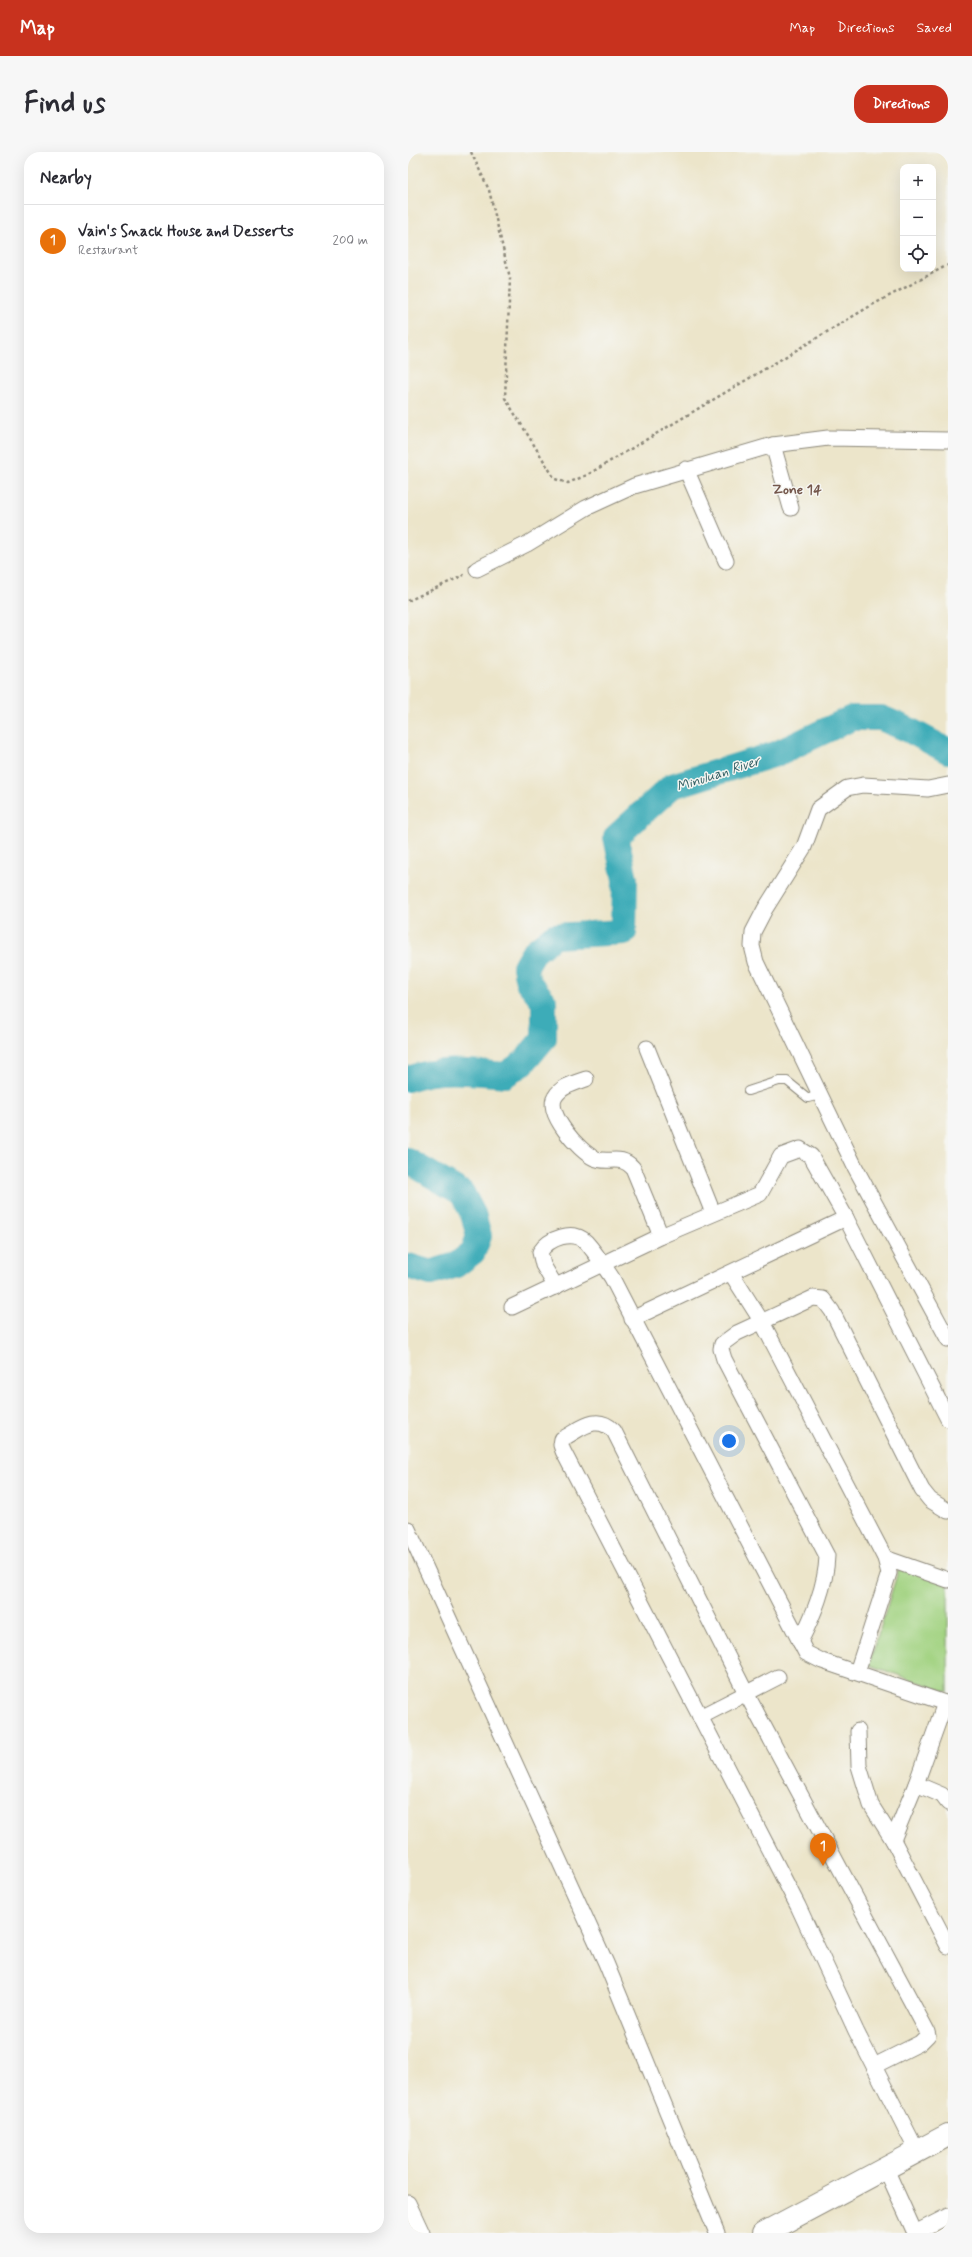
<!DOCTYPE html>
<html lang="en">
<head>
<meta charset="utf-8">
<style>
  body { margin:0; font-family:Mynerve,sans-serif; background:#f7f7f7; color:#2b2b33 }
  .controls { position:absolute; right:12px; top:12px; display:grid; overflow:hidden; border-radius:8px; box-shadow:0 4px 16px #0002 }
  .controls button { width:36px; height:36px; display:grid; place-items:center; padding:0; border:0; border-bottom:1px solid #e1e1e2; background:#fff; color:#2b2b33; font:20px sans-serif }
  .you { position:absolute; left:321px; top:1289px; width:14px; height:14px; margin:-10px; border:3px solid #fff; border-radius:50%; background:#1a73e8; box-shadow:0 0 0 6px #1a73e833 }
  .badge { display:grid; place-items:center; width:26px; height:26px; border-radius:50%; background:#c8321e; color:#fff; font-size:13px; font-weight:700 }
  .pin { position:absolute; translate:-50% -33px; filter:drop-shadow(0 1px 2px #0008) }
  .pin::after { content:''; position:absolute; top:21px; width:14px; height:12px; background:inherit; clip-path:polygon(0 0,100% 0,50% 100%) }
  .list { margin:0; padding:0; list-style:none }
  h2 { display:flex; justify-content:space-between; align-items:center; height:52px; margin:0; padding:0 16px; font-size:17px }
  h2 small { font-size:13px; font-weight:400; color:#7c7c81 }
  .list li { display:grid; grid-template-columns:26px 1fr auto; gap:12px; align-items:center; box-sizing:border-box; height:72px; padding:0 16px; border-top:1px solid #e1e1e2 }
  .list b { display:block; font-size:15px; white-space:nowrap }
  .list p { margin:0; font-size:13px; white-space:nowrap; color:#7c7c81 }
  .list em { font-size:13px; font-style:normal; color:#7c7c81 }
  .icon { flex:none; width:22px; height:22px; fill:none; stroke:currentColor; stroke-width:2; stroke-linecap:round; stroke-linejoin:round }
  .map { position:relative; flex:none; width:540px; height:2081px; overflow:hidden; border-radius:16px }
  header { display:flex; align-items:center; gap:24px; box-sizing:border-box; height:56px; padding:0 20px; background:#c8321e; color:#fff }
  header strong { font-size:19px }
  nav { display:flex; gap:22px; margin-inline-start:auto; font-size:14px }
  .intro { display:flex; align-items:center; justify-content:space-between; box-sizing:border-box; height:96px; padding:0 24px }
  h1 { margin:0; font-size:28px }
  .button { padding:10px 18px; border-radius:16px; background:#c8321e; color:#fff; font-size:14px; font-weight:700 }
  main { display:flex; gap:24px; padding:0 24px }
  aside { flex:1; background:#fff; border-radius:16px; box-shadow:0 4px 16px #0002 }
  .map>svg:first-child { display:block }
  .green { fill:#a3d382; stroke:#677f56 }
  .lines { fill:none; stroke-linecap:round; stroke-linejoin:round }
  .river { stroke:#3cacb8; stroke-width:26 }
  .lane-casing { stroke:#8c887a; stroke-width:10 }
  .street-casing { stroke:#8c887a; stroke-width:17 }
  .secondary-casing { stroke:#8c887a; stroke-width:24 }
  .path { stroke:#8c887a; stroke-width:2.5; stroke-dasharray:3 3; stroke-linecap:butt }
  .lane { stroke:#fff; stroke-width:8 }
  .street { stroke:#fff; stroke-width:15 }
  .secondary { stroke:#fff; stroke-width:22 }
  .labels { text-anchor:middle; stroke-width:3; stroke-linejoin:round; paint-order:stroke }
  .neighbourhood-label { font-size:14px; font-weight:bold; fill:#74574c; stroke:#f6f6f2 }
  .water-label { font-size:14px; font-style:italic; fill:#325f63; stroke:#f6f6f2 }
</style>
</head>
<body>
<header>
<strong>Map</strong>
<nav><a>Map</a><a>Directions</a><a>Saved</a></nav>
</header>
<div class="intro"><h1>Find us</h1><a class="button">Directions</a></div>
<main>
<aside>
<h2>Nearby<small></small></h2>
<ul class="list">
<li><span class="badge" style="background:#e8710a">1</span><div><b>Vain's Snack House and Desserts</b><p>Restaurant</p></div><em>200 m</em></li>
</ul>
</aside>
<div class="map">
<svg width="540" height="2081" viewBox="0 0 540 2081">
  <rect width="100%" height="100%" fill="#f6f6f2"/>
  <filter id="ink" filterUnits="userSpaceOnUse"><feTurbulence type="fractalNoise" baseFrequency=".025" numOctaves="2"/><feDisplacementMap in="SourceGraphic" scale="8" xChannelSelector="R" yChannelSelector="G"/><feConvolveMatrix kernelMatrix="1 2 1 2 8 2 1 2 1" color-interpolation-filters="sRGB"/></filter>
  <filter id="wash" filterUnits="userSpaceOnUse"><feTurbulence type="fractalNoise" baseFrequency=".012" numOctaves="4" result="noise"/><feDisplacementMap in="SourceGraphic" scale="16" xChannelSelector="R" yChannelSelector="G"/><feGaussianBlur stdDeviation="0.9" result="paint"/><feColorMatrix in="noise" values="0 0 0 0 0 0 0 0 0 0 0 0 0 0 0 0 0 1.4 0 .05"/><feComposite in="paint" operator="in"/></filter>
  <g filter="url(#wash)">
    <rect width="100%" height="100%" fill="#ece5ca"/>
    <!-- green -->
    <path class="green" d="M 492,1413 L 540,1431 L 540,1540 L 461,1513 Z"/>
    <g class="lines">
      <!-- river -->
      <g class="river">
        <path d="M 0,927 C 31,915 65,920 97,923 L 115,911 L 136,886 L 136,849 L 120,830 L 117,815 L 126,800 L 146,784 L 216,780 L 217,727 L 208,685 L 264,634 L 368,602 L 444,566 L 473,566 L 499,577 L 540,599"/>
        <path d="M 0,1009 L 54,1041 L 65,1062 L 71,1084 L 65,1100 L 48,1113 L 23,1121 L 0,1114"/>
      </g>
    </g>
  </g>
  <g filter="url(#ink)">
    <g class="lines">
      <defs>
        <path id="lane" d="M 340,939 L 371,929 L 379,929 L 400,946 L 412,943"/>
        <g id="street">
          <path d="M 365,293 L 383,356"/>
          <path d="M 278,317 L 318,409"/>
          <path d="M 69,417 L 119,392 L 178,356 L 226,334 L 365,293 L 420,286 L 540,288"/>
          <path d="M 540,633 L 520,637 L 455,633 L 439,636 L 410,657 L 396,695 L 357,757 L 345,780 L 344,794 L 348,810 L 447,1015 L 540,1187"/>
          <path d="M 239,896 L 305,1061"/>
          <path d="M 178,927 C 167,931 153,934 147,945 C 137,961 171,999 186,1006 C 201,1013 211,1001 225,1016 L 253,1084"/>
          <path d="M 323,1121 L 354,1170 L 477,1406 L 481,1421 L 449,1520"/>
          <path d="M 148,1135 L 135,1113 L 132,1100 C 141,1086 165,1077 178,1090 C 188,1101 196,1114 204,1126 L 398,1501 L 414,1509 L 540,1552"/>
          <path d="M 104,1155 L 253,1084 L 352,1042 L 373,1004 L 392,997 L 403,1004 L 438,1066 L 540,1267"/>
          <path d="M 224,1167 L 438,1066"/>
          <path d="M 0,1377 L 198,1811 L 309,2081"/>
          <path d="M 477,1406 L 540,1428"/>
          <path d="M 392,1490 C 405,1464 418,1434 419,1404 L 316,1207 L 313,1197 L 314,1192 L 329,1181 L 405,1146 L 415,1147 L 424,1159 L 514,1338 L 522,1348 L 540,1359"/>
          <path d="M 292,1565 L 370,1525"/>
          <path d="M 450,1579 L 451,1614 L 463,1653 L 485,1688 L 540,1794"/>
          <path d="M 508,1632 L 534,1643 L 540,1651"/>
          <path d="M 485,1688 L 508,1632 L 537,1551"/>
          <path d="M 466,1914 L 512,1891 L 520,1883 L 519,1879 L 338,1541 L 206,1279 C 188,1261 173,1277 154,1287 L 153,1293 L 155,1299 L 390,1754 L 448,1879 L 509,1999"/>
          <path d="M 478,2017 L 507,2081"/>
          <path d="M 0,2051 L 14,2081"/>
          <path d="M 507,2081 L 540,2064"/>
        </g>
        <path id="secondary" d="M 356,2081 L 540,1983"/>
      </defs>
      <!-- lane casing -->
      <use href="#lane" class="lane-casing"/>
      <!-- street casing -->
      <use href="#street" class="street-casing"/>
      <!-- secondary casing -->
      <use href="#secondary" class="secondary-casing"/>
      <!-- path -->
      <g class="path">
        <path d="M 63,0 L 81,38 L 102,126 L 97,246 L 147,327 L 160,331 L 179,323 L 464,153 L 540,113"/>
        <path d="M 0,449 L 56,423"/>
      </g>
      <!-- lane -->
      <use href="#lane" class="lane"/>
      <!-- street -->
      <use href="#street" class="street"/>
      <!-- secondary -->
      <use href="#secondary" class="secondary"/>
    </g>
  </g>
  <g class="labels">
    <!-- neighbourhood labels -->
    <g class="neighbourhood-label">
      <text x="389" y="342">Zone 14</text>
    </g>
    <!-- water labels -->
    <g class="water-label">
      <text transform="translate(310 621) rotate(-18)" y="5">Minuluan River</text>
    </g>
  </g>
</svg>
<div class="controls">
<button>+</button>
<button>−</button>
<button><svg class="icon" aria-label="locate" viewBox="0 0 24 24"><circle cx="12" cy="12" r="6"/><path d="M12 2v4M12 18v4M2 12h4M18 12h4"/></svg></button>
</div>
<div class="you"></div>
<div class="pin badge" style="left:415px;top:1714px;background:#e8710a">1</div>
</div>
</main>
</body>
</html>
